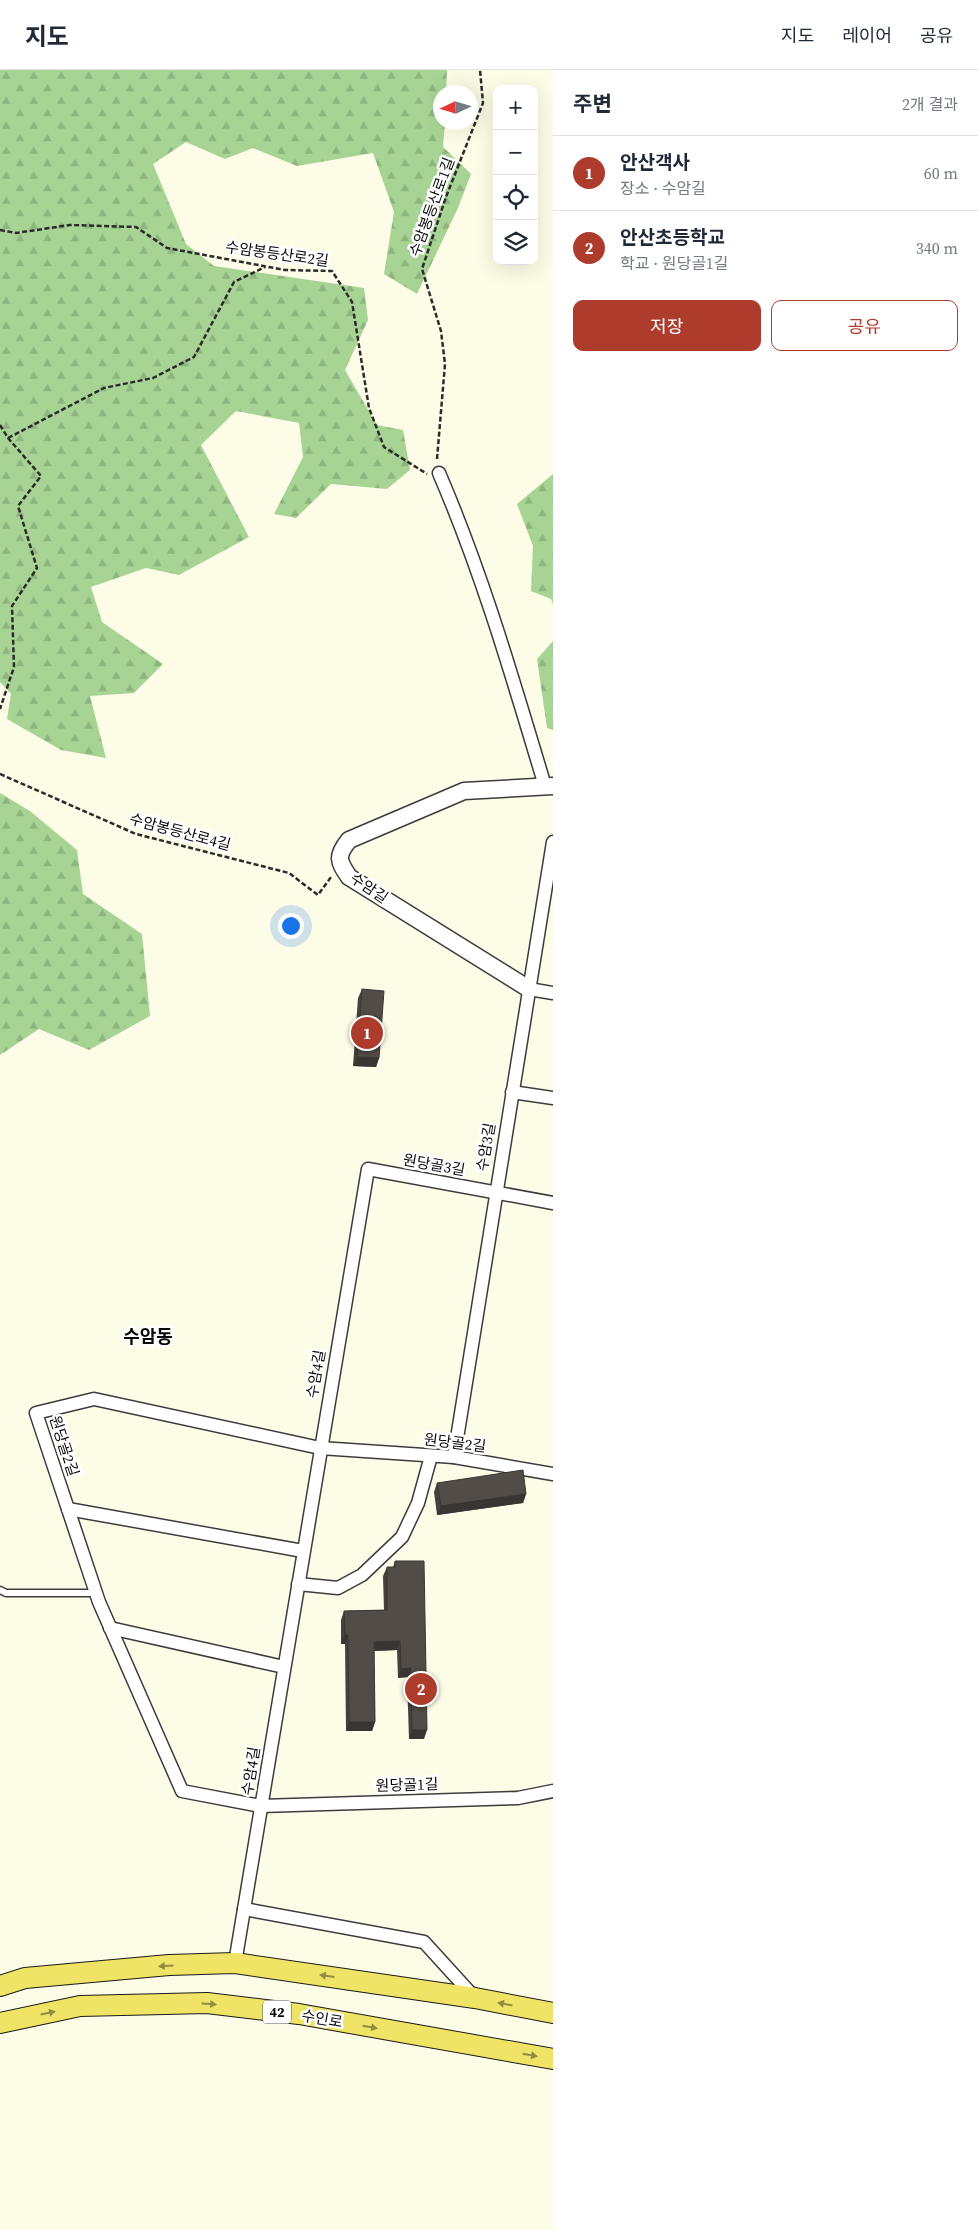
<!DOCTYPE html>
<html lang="ko">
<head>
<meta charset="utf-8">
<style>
  body { margin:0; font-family:"Source Serif 4","Noto Sans KR",serif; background:#f6f6f7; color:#1f2937 }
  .controls { position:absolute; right:15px; top:15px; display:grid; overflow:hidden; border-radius:10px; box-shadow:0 5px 20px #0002 }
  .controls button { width:45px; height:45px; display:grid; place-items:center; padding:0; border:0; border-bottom:1px solid #e0e1e3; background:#fff; color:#1f2937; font:25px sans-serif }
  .compass { position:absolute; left:433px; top:15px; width:45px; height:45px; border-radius:50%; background:#fff; box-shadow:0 5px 20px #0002; rotate:266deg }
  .you { position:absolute; left:290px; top:855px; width:18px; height:18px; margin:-12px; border:4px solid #fff; border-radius:50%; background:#1a73e8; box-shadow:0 0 0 8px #1a73e833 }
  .badge { display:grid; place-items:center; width:32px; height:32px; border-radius:50%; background:#ae3c2d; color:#fff; font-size:16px; font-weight:700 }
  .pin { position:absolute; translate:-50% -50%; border:2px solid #fff; box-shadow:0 1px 5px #0006 }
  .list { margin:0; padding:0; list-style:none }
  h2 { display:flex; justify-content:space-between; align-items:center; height:65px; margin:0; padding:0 20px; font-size:21px }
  h2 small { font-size:16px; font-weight:400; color:#747a83 }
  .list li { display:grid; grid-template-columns:32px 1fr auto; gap:15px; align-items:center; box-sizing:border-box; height:75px; padding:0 20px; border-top:1px solid #e0e1e3 }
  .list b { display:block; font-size:19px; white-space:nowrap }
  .list p { margin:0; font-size:16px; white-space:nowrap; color:#747a83 }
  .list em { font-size:16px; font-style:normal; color:#747a83 }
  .actions { display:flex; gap:10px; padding:15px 20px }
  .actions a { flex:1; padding:11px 0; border:1px solid #ae3c2d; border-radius:10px; text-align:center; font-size:18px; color:#ae3c2d }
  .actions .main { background:#ae3c2d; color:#fff }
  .icon { flex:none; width:28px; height:28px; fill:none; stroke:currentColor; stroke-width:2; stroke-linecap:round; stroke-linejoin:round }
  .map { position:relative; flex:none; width:553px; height:2160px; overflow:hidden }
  header { display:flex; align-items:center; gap:30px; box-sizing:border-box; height:70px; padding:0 25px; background:#fff; border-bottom:1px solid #e0e1e3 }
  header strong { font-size:24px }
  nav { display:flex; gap:28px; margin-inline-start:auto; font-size:18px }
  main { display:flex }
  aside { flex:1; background:#fff }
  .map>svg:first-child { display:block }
  .forest { fill:url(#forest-firs) }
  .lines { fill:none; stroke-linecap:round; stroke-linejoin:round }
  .service-casing { stroke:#3c3c3c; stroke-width:9 }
  .minor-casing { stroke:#3c3c3c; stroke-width:15 }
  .tertiary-casing { stroke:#3c3c3c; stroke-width:19 }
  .primary-casing { stroke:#1a1a1a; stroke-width:22 }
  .path { stroke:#2b2b2b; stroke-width:2.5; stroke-dasharray:5 2.5; stroke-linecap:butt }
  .service { stroke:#fff; stroke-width:6 }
  .minor { stroke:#fff; stroke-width:12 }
  .tertiary { stroke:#fff; stroke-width:16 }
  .primary { stroke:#efe466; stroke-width:20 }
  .wall { fill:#46413d }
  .shaded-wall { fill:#393532 }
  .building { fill:#514c47; stroke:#393532 }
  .oneway { fill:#938c41 }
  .labels { text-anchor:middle; stroke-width:5; stroke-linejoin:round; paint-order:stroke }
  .shield { fill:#fff; stroke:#535353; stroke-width:1 }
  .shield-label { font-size:14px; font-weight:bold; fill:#090909 }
  .street-label { font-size:15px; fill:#090909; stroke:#fff }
  .quarter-label { font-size:18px; font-weight:bold; fill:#090909; stroke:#fff }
</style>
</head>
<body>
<header>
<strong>지도</strong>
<nav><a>지도</a><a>레이어</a><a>공유</a></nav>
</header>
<main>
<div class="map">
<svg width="553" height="2160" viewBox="0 0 553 2160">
  <defs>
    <pattern id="forest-firs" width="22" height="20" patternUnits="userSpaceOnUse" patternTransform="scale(1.25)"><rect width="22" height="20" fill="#a7d495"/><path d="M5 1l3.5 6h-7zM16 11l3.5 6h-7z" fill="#8eb57f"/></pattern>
  </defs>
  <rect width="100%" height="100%" fill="#fdfde7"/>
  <!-- forest -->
  <g class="forest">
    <path d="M 0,0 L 447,0 L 446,22 L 440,22 L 440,52 L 445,53 L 443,77 L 471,104 L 458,138 L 417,224 L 384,204 L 394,142 L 373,83 L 297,96 L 253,78 L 225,89 L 186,72 L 153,94 L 186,174 L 214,196 L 364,218 L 368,250 L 345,300 L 377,355 L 403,360 L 410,400 L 387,419 L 331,414 L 296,448 L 274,444 L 303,387 L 299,353 L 236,341 L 201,375 L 249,467 L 179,505 L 146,498 L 91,517 L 102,552 L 163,594 L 134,623 L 90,626 L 106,688 L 61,680 L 7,649 L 11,624 L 0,612 Z"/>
    <path d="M 553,404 L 553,534 L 551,529 L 531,521 L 533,476 L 517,434 Z"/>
    <path d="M 553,571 L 553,660 L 547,658 L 537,589 Z"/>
    <path d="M 0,723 L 30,741 L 77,780 L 83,824 L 142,864 L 150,946 L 89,980 L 39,959 L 0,985 Z"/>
  </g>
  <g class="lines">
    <defs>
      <path id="service" d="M 0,1520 L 6,1523 L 96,1523"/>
      <g id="minor">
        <path d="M 439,403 C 483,505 513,610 545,716"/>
        <path d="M 529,919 L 553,923"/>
        <path d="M 512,1022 L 553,1028"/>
        <path d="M 454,1387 L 553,772"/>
        <path d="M 553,1404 L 454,1387 L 320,1378 L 94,1329 L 36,1343 L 99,1532 L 182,1721 L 261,1736 L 518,1728 L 553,1721"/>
        <path d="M 68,1439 L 303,1481"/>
        <path d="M 298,1514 L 338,1518 L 362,1505 L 402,1467 L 418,1433 L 431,1386"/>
        <path d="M 110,1558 L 284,1597"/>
        <path d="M 244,1839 L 424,1872 L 475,1928"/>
        <path d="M 235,1893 L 368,1099 L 553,1133"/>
      </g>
      <path id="tertiary" d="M 529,919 L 349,807 C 338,791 336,786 349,770 L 464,721 L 553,716"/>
      <g id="primary">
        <path d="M 0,1916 L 25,1908 L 169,1895 L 235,1893 L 475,1928 L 553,1943"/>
        <path d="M 0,1953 L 80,1936 L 207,1933 L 299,1944 L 553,1989"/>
      </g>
    </defs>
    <!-- service casing -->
    <use href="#service" class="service-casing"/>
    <!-- minor casing -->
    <use href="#minor" class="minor-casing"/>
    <!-- tertiary casing -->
    <use href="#tertiary" class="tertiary-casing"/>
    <!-- primary casing -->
    <use href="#primary" class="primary-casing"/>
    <!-- path -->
    <g class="path">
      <path d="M 0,160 L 16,163 L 70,155 L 136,157 L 167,178 L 285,200 L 332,201 L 352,232 L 369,338 L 384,377 L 427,404"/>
      <path d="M 0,355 L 8,368 L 41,406 L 18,436 L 37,498 L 12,536 L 14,597 L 0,639"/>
      <path d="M 8,368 L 104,318 L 153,308 L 194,287 L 234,212 L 265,197"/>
      <path d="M 437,389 L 445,294 L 441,261 L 422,199 L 446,127 L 483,33 L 480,0"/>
      <path d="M 0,704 L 136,764 L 289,803 L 318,825 L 331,807"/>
    </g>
    <!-- service -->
    <use href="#service" class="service"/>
    <!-- minor -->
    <use href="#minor" class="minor"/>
    <!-- tertiary -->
    <use href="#tertiary" class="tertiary"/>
    <!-- primary -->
    <use href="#primary" class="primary"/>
  </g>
  <!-- wall -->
  <g class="wall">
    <path d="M 362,919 L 379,988 L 376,997 L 353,996 L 358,928 Z"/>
    <path d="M 437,1413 L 526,1424 L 523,1433 L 437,1445 L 434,1422 Z"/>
    <path d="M 395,1491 L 424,1669 L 409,1669 L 407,1607 L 398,1608 L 397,1580 L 374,1581 L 375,1652 L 372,1661 L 346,1661 L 345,1574 L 341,1574 L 341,1550 L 344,1541 L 384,1540 L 383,1506 L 387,1497 L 393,1497 Z"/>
  </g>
  <!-- shaded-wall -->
  <g class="shaded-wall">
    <path d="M 357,987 L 379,988 L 376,997 L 353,996 Z"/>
    <path d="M 526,1424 L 523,1433 L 437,1445 L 441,1436 Z"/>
    <path d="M 345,1565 L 348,1565 L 345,1574 L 341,1574 Z"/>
    <path d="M 400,1571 L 397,1580 L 371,1581 L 374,1572 Z"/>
    <path d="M 411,1598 L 407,1607 L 398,1608 L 401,1599 Z"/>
    <path d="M 349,1652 L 375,1652 L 372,1661 L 346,1661 Z"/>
    <path d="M 412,1660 L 427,1660 L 424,1669 L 409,1669 Z"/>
  </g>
  <!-- building -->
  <g class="building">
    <path d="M 362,919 L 384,921 L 379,988 L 357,987 Z"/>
    <path d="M 523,1400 L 526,1424 L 441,1436 L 437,1413 Z"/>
    <path d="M 395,1491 L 424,1491 L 427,1660 L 412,1660 L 411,1598 L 401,1599 L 400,1571 L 374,1572 L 375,1652 L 349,1652 L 348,1565 L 345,1565 L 344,1541 L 387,1540 L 387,1497 L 395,1497 Z"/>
  </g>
  <!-- one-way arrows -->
  <defs><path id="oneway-solid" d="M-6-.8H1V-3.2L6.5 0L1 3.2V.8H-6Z" transform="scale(1.25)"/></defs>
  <g class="oneway">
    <use href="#oneway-solid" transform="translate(166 1896) rotate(176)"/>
    <use href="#oneway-solid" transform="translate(327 1906) rotate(-172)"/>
    <use href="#oneway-solid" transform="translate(209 1934) rotate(4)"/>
    <use href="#oneway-solid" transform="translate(505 1934) rotate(-169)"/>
    <use href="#oneway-solid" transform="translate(48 1943) rotate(-12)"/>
    <use href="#oneway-solid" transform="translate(370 1957) rotate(10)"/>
    <use href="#oneway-solid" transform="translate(530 1985) rotate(10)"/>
  </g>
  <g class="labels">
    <!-- shield labels -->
    <rect class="shield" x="263" y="1930.5" width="28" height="23" rx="4"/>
    <g class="shield-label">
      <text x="277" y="1947">42</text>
    </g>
    <!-- street labels -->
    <g class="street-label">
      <text transform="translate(432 137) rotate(-70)" y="5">수암봉등산로1길</text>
      <text transform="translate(277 184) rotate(8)" y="5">수암봉등산로2길</text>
      <text transform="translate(180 762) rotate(15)" y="5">수암봉등산로4길</text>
      <text transform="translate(369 818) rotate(34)" y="5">수암길</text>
      <text transform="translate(486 1077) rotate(-80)" y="5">수암3길</text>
      <text transform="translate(434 1095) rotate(10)" y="5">원당골3길</text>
      <text transform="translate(316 1304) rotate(-80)" y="5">수암4길</text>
      <text transform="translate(455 1373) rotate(7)" y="5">원당골2길</text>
      <text transform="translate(64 1376) rotate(72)" y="5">원당골2길</text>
      <text transform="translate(251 1701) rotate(-81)" y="5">수암4길</text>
      <text transform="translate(407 1715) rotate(-2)" y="5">원당골1길</text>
      <text transform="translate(322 1949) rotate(10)" y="5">수인로</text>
    </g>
    <!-- quarter labels -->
    <g class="quarter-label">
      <text x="148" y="1273">수암동</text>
    </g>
  </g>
</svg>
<div class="controls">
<button>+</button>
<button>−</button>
<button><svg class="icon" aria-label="locate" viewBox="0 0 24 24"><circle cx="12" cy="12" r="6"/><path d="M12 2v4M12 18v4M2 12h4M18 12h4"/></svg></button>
<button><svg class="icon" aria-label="layers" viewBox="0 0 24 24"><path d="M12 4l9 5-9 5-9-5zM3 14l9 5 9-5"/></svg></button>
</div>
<svg class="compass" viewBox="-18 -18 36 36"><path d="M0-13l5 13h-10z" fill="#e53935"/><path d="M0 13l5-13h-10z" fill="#747a83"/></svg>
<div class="you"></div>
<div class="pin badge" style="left:367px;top:963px">1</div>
<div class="pin badge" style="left:421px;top:1619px">2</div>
</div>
<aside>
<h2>주변<small>2개 결과</small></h2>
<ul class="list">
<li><span class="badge">1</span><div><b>안산객사</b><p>장소 · 수암길</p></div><em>60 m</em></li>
<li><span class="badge">2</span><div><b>안산초등학교</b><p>학교 · 원당골1길</p></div><em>340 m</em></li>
</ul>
<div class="actions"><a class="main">저장</a><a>공유</a></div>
</aside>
</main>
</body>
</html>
